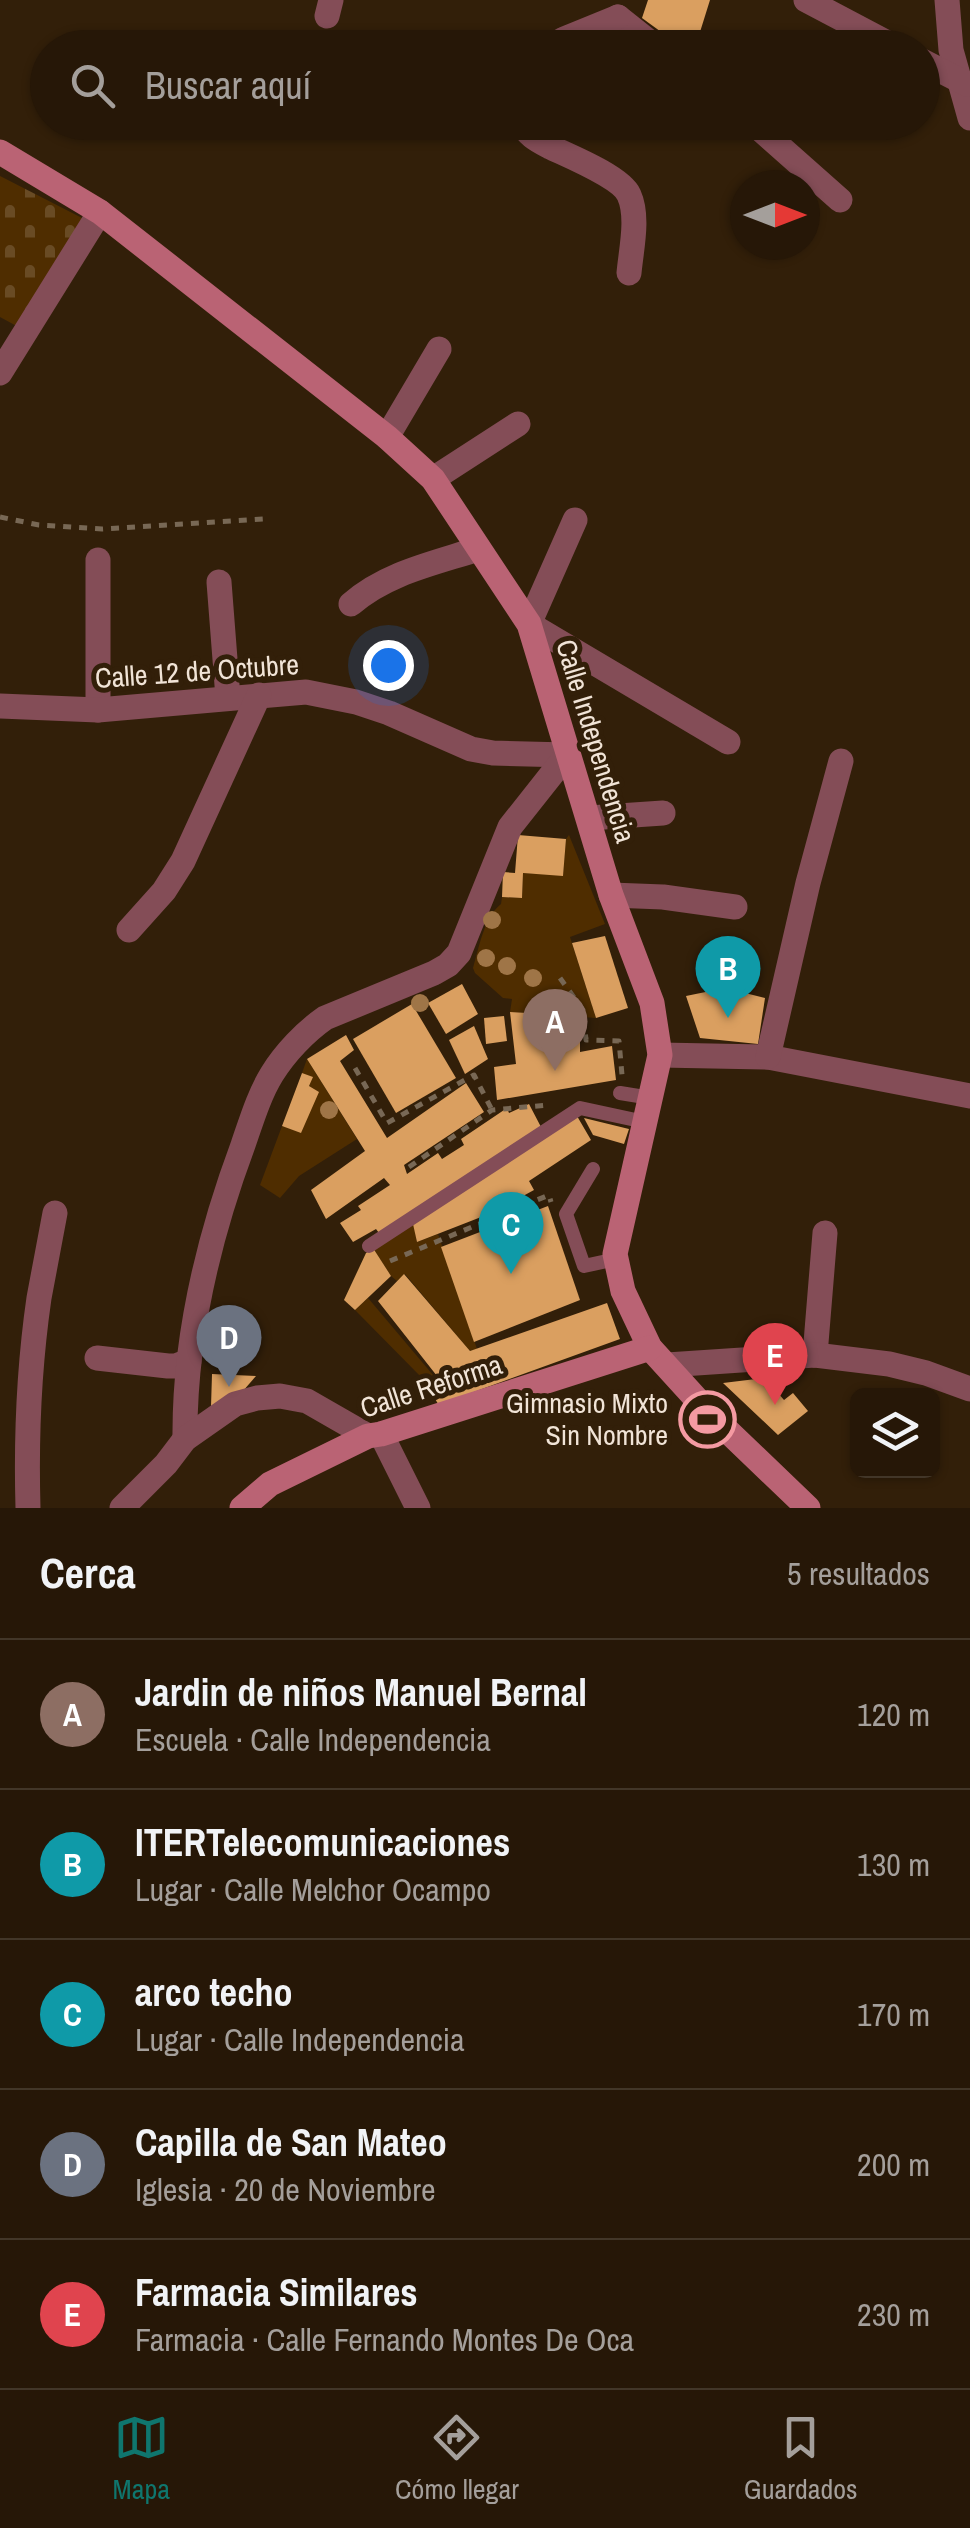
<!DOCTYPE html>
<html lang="es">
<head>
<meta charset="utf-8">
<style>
  body { margin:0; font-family:"Archivo Narrow",sans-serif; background:#2e2011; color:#f1f3f6 }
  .controls { position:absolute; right:30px; bottom:30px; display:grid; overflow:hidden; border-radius:15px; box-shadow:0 2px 8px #0004 }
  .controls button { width:90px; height:90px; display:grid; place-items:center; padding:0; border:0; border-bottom:2px solid #423628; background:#261707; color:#f1f3f6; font:50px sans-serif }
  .compass { position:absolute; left:730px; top:170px; width:90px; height:90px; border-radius:50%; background:#261707; box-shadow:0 2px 8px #0004; rotate:90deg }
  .you { position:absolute; left:388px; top:665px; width:35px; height:35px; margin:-25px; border:8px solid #fff; border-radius:50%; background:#1a73e8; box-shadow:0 0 0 15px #1a73e833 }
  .badge { display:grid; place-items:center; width:65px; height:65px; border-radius:50%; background:#0f766e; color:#fff; font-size:32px; font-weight:700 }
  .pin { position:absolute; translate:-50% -82px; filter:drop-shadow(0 2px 5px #0008) }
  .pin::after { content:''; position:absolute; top:52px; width:35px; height:30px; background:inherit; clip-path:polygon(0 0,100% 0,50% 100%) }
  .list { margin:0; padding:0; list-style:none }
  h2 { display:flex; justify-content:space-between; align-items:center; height:130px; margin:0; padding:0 40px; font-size:42px }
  h2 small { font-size:32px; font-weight:400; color:#a49f9b }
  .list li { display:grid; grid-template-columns:65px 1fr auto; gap:30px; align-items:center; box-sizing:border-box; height:150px; padding:0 40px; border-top:2px solid #423628 }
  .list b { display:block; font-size:38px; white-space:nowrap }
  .list p { margin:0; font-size:32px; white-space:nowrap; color:#a49f9b }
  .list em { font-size:32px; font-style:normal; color:#a49f9b }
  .icon { flex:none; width:55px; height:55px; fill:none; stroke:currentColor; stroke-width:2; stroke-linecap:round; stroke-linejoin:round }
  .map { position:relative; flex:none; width:970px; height:1508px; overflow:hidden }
  .search { position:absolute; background:#261707; box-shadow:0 2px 8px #0004; left:30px; right:30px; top:30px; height:110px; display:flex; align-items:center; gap:25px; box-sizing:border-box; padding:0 35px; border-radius:55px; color:#a49f9b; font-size:38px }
  .sheet { height:880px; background:#261707 }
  nav { display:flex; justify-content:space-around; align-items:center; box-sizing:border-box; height:140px; border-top:2px solid #423628; background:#261707; font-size:28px; color:#a49f9b }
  nav a { display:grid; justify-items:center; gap:5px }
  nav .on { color:#0f766e }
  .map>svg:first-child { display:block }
  .cemetery { fill:url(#cemetery-stones) }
  .park { fill:#4f2d00 }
  .building { fill:#da9f60 }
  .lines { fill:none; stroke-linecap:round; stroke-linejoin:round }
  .path { stroke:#786855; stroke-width:5; stroke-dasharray:8 8; stroke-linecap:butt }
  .lane { stroke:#844d57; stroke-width:14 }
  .street { stroke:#844d57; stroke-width:25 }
  .secondary { stroke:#ba6374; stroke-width:25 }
  .tree { fill:#9f7547 }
  .labels { text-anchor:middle; stroke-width:10; stroke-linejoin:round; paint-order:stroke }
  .street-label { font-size:28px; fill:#f1e4d7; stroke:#321f09 }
  .poi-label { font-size:28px; fill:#f1e4d7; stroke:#321f09; text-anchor:end }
</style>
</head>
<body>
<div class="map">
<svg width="970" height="1508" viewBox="0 0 970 1508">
  <defs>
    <pattern id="cemetery-stones" width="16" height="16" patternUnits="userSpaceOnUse" patternTransform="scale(2.5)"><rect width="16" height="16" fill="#4f2d00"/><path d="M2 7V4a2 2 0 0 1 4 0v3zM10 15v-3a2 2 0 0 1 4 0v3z" fill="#694b24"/></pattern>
  </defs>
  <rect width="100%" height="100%" fill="#321f09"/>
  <!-- cemetery -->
  <path class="cemetery" d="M 0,176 L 82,218 L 24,330 L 0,317 Z"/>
  <!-- park -->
  <g class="park">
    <path d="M 569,835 L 605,924 L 570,937 L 596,1018 L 510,1012 L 512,999 L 503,998 L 475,973 L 473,968 C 479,948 484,917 501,904 L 502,897 L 522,898 L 523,873 L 563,875 L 566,839 Z"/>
    <path d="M 307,1059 L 357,1139 L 299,1176 L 280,1198 L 260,1185 L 282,1126 L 301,1132 L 318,1092 L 309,1086 L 312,1077 L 302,1073 Z"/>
    <path d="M 413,1221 L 417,1242 L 438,1234 L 477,1349 L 470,1351 L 405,1274 L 397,1281 L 391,1276 L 373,1248 Z"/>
    <path d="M 368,1298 L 433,1375 L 425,1381 L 355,1310 Z"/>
  </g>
  <!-- building -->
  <g class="building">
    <path d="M 648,0 L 710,0 L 695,48 L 683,48 L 642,18 Z"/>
    <path d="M 518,835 L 566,839 L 563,876 L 523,873 L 522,898 L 502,897 L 503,872 L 515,873 Z"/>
    <path d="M 605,936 L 628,1008 L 596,1018 L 572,943 Z"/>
    <path d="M 462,984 L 478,1014 L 446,1034 L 428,1003 Z"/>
    <path d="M 725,988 L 765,998 L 758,1044 L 700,1038 L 686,996 Z"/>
    <path d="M 412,1004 L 456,1078 L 396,1113 L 353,1039 Z"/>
    <path d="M 510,1012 L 580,1016 L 580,1052 L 612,1046 L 616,1080 L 497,1100 L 494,1067 L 516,1064 Z"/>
    <path d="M 504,1016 L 507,1041 L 486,1044 L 484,1018 Z"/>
    <path d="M 474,1026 L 488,1059 L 465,1074 L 449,1040 Z"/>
    <path d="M 346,1035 L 354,1050 L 340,1061 L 387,1138 L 466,1083 L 484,1112 L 404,1165 L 407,1174 L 438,1153 L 442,1159 L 464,1145 L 461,1139 L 507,1108 L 509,1113 L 529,1104 L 541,1127 L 379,1233 L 376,1229 L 353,1242 L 340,1223 L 361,1210 L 358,1206 L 390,1185 L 384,1178 L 326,1219 L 311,1190 L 365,1151 L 307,1059 Z"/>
    <path d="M 302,1073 L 313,1077 L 309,1086 L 319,1092 L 301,1133 L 282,1126 Z"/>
    <path d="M 577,1116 L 591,1140 L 529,1181 L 534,1190 L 494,1212 L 417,1242 L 413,1224 Z"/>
    <path d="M 584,1118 L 629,1129 L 624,1144 L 593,1135 Z"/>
    <path d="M 548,1206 L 580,1300 L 474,1342 L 441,1247 Z"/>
    <path d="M 373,1248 L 391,1276 L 355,1310 L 344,1300 L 366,1253 Z"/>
    <path d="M 404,1274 L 470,1351 L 607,1303 L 620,1339 L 471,1393 L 443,1412 L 426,1384 L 437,1376 L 378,1301 Z"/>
    <path d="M 212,1374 L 256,1376 L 243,1391 L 211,1407 Z"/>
    <path d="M 765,1378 L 784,1400 L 793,1393 L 808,1411 L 778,1435 L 723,1383 Z"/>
  </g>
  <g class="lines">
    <!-- path -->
    <g class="path">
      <path d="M 0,517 L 39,525 L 102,529 L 264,519"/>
      <path d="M 560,978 L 583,1010 L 586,1040 L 619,1041 L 622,1075"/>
      <path d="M 355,1068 L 387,1123 L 474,1075 L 492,1110"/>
      <path d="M 409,1167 L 492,1110 L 548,1105"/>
      <path d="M 390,1261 L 549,1195 L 551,1202"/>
    </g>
    <!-- lane -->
    <g class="lane">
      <path d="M 620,1093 L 651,1098"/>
      <path d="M 593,1169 L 566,1214 L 584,1266 L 616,1259"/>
      <path d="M 369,1246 L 580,1108 L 645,1122"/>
    </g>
    <!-- street -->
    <g class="street">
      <path d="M 806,0 L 897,48"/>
      <path d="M 947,0 L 951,50 L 970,118"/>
      <path d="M 327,16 L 331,0"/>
      <path d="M 618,17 L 657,48"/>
      <path d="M 549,48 L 564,39 L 618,17"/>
      <path d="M 922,61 L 967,84"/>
      <path d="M 521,122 C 528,136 537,140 550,147 C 569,156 621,177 629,195 C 639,217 631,250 629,273"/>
      <path d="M 752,122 L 840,200"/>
      <path d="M 0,373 L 100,212"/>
      <path d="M 387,437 L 439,349"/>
      <path d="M 433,479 L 518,424"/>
      <path d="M 575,520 L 529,624 L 728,742"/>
      <path d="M 98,560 L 98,710"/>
      <path d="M 219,582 L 228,698"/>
      <path d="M 351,604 C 386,573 435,563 478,549"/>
      <path d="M 0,706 L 98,710 L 306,692 L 356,702 L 389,713 L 471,749 L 493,753 L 567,755"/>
      <path d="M 589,818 L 663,813"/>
      <path d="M 611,895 L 663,897 L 735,907"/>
      <path d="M 129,930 L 164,891 L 183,861 L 259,695"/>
      <path d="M 660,1055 L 768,1057 L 970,1096"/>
      <path d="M 768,1057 L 808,883 L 841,761"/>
      <path d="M 815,1355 L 825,1233"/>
      <path d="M 97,1358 L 168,1366 L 176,1366 L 189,1361"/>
      <path d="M 667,1365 L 815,1355 L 889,1364 L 926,1373 L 970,1389"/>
      <path d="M 381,1434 L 418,1508"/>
      <path d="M 185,1439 C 184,1339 208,1239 243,1145 C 251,1122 259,1095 272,1074 C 285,1053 305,1032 325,1018 L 434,973 L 448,965 L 459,953 L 510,827 L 567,755"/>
      <path d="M 28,1508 C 26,1438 29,1367 39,1298 C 44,1270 50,1241 55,1213"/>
      <path d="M 122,1508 L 166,1464 L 185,1439 L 235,1404 L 257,1398 L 280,1396 L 307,1401 L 368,1436"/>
    </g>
    <!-- secondary -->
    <g class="secondary">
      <path d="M 0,152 L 100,212 L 387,437 L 433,479 L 529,624 L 611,895 L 652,1003 L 660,1055 L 615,1254 L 623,1291 L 650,1348 L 711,1415 L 808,1508"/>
      <path d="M 242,1508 L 270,1484 L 368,1436 L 381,1434 L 650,1348"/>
    </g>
  </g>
  <!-- trees -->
  <g class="tree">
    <circle cx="492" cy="920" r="9"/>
    <circle cx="486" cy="958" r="9"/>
    <circle cx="507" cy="966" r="9"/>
    <circle cx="533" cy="978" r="9"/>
    <circle cx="420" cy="1003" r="9"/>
    <circle cx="329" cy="1110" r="9"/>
  </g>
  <!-- icons -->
  <defs>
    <symbol id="stadium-ring" viewBox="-11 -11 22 22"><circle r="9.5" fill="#321f09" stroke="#f49aa2" stroke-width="1.5"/><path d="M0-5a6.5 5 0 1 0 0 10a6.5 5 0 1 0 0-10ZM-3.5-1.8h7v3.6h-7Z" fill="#f49aa2"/></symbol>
  </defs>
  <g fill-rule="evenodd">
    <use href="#stadium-ring" x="676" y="1388" width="63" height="63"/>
  </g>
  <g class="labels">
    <!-- street labels -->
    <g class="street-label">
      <text transform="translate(197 671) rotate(-4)" y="10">Calle 12 de Octubre</text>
      <text transform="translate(596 741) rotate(73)" y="10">Calle Independencia</text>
      <text transform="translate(431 1386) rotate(-18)" y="10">Calle Reforma</text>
    </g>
    <!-- poi labels -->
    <g class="poi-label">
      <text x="668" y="1413">Gimnasio Mixto<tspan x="668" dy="32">Sin Nombre</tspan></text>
    </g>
  </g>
</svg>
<div class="controls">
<button><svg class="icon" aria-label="layers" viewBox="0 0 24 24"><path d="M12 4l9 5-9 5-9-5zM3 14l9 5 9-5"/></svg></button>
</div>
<svg class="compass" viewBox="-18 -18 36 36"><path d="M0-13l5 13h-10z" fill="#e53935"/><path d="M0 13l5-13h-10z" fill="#a49f9b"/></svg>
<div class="you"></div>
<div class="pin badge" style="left:555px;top:1071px;background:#8d6e63">A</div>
<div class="pin badge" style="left:728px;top:1018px;background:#0f9aa8">B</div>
<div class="pin badge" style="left:511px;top:1274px;background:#0f9aa8">C</div>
<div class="pin badge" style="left:229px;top:1387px;background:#6b7280">D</div>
<div class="pin badge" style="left:775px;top:1405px;background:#e0444e">E</div>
<div class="search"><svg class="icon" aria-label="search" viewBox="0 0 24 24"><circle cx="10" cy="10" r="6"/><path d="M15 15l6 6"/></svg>Buscar aquí</div>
</div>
<section class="sheet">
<h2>Cerca<small>5 resultados</small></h2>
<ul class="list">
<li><span class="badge" style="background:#8d6e63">A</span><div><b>Jardin de niños Manuel Bernal</b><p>Escuela · Calle Independencia</p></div><em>120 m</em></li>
<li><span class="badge" style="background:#0f9aa8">B</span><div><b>ITERTelecomunicaciones</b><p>Lugar · Calle Melchor Ocampo</p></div><em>130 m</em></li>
<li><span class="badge" style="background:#0f9aa8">C</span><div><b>arco techo</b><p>Lugar · Calle Independencia</p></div><em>170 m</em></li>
<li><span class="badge" style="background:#6b7280">D</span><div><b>Capilla de San Mateo</b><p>Iglesia · 20 de Noviembre</p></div><em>200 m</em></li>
<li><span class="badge" style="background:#e0444e">E</span><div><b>Farmacia Similares</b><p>Farmacia · Calle Fernando Montes De Oca</p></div><em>230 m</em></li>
</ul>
</section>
<nav>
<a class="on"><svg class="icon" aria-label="map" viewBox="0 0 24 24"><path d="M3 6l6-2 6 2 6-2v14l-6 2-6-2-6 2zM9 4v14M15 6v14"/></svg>Mapa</a>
<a><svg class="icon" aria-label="directions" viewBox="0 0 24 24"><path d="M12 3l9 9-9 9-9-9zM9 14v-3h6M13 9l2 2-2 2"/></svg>Cómo llegar</a>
<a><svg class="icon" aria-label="saved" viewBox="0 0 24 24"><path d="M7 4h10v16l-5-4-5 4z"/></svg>Guardados</a>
</nav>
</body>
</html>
